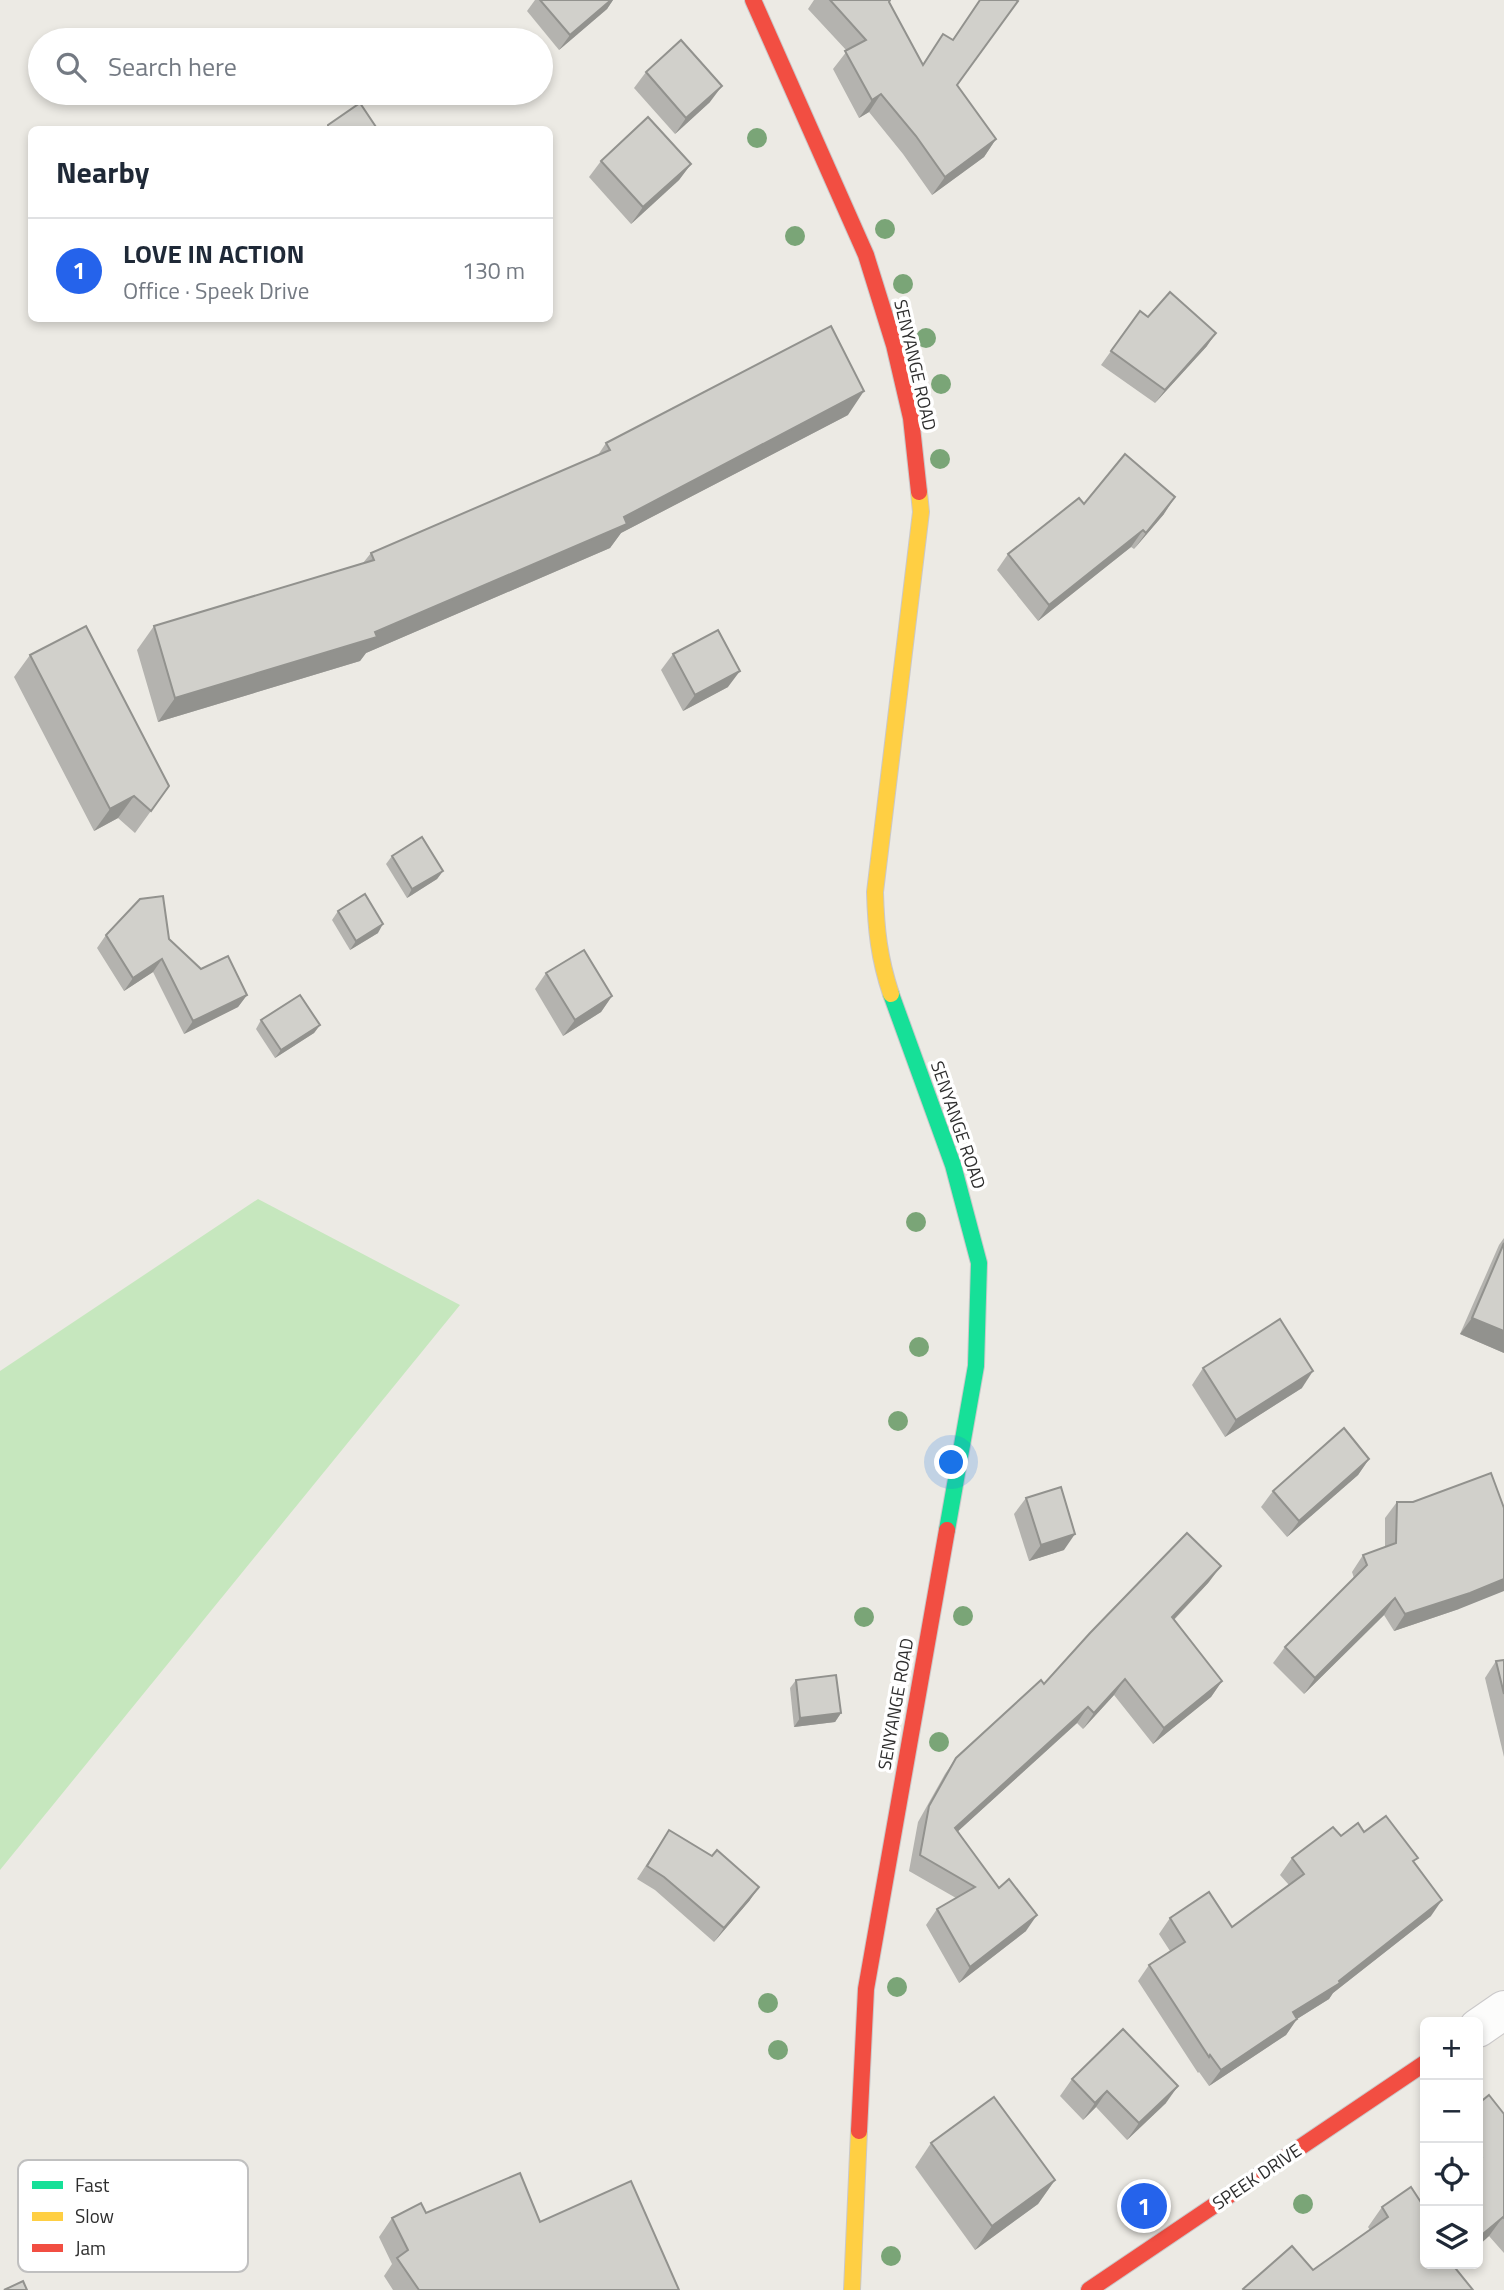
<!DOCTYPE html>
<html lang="en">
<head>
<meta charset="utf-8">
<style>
  body { margin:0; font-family:"Titillium Web",sans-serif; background:#f6f6f7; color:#1f2937 }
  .controls { position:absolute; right:21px; bottom:21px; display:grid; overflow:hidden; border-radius:10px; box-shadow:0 4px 10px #0003 }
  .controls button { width:63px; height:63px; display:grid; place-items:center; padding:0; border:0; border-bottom:2px solid #e0e1e3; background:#fff; color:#1f2937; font:35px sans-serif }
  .you { position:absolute; left:952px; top:1463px; width:24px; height:24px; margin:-18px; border:5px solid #fff; border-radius:50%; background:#1a73e8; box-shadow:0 0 0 10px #1a73e833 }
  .badge { display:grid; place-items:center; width:46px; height:46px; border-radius:50%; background:#2563eb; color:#fff; font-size:23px; font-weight:700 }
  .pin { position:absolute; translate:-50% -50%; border:4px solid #fff; box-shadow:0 2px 7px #0006 }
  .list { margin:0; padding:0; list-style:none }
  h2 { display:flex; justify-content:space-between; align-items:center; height:91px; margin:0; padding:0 28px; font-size:30px }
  h2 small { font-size:23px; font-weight:400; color:#747a83 }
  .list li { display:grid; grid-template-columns:46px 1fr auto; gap:21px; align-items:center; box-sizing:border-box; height:105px; padding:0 28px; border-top:2px solid #e0e1e3 }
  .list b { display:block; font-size:26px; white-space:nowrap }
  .list p { margin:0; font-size:23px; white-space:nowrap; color:#747a83 }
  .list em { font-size:23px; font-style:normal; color:#747a83 }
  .icon { flex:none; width:38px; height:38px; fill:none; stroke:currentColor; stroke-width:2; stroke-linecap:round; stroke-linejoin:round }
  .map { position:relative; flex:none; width:1504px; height:2290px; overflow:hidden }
  .search { position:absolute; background:#fff; box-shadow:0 4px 10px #0003; left:28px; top:28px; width:525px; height:77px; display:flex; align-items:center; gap:18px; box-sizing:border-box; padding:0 24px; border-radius:38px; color:#747a83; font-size:26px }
  .panel { position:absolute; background:#fff; box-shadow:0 4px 10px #0003; left:28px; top:126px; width:525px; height:196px; border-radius:10px }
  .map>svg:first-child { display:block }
  .green { fill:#c6e7be }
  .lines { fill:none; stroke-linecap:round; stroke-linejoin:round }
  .street-casing { stroke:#cac8c9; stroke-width:40 }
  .fast-casing { stroke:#cac8c9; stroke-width:18 }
  .slow-casing { stroke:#cac8c9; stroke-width:18 }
  .jam-casing { stroke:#cac8c9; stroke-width:18 }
  .street { stroke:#fcfcfb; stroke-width:38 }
  .fast { stroke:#16e098; stroke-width:16 }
  .slow { stroke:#ffcf43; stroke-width:16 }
  .jam { stroke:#f24e42; stroke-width:16 }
  .tree { fill:#7aa577 }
  .wall { fill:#b4b3af }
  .shaded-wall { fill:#92928e }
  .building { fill:#d1d0cb; stroke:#92928e; stroke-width:2 }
  .labels { text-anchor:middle; stroke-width:7; stroke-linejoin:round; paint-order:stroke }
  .street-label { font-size:18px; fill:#2e2e2e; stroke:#fff }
  .key { fill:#fff; stroke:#c0c0c0; stroke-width:2 }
  .key-label { font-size:19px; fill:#2e2e2e }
</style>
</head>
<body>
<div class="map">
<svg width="1504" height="2290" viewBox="0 0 1504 2290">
  <rect width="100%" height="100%" fill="#eceae4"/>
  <!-- green -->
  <path class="green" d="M 258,1199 L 460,1305 L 0,1870 L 0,1371 Z"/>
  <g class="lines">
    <defs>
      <path id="street" d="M 1478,2028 L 1504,2010"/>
      <path id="fast" d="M 891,994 L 953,1165 L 979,1263 L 976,1366 L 947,1530"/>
      <g id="slow">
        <path d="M 891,994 C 879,958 876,929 875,892 L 921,512 L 919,492"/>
        <path d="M 852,2290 L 859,2131"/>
      </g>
      <g id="jam">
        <path d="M 753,0 L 866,255 L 894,345 L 911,418 L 919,492"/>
        <path d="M 859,2131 L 866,1989 L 947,1530"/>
        <path d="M 1089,2290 L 1425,2063"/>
      </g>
    </defs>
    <!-- street casing -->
    <use href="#street" class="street-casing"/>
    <!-- fast casing -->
    <use href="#fast" class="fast-casing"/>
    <!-- slow casing -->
    <use href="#slow" class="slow-casing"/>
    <!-- jam casing -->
    <use href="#jam" class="jam-casing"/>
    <!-- street -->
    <use href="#street" class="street"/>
    <!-- fast -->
    <use href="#fast" class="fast"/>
    <!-- slow -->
    <use href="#slow" class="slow"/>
    <!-- jam -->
    <use href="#jam" class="jam"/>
  </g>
  <!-- trees -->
  <g class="tree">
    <circle cx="757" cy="138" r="10"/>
    <circle cx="885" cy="229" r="10"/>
    <circle cx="795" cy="236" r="10"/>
    <circle cx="903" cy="284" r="10"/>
    <circle cx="926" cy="338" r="10"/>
    <circle cx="941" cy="384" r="10"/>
    <circle cx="940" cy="459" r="10"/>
    <circle cx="916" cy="1222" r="10"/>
    <circle cx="919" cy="1347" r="10"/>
    <circle cx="898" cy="1421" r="10"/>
    <circle cx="963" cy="1616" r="10"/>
    <circle cx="864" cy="1617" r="10"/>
    <circle cx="939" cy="1742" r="10"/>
    <circle cx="897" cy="1987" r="10"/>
    <circle cx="768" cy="2003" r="10"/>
    <circle cx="778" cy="2050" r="10"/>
    <circle cx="1303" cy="2204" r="10"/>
    <circle cx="891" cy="2256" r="10"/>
  </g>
  <!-- wall -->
  <g class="wall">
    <path d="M 535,0 L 613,0 L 607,9 L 559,50 L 527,11 Z"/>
    <path d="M 814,0 L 891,0 L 889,2 L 923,64 L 943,34 L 957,85 L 996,139 L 984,157 L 932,195 L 903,154 L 869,112 L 859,118 L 833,69 L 847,51 L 808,9 Z"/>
    <path d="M 646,72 L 710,102 L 675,134 L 634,88 Z"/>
    <path d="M 601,161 L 691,164 L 679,180 L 631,224 L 589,177 Z"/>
    <path d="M 1140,311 L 1148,317 L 1207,346 L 1155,403 L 1101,365 Z"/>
    <path d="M 848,415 L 621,533 L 610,548 L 366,653 L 360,661 L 158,722 L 137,650 L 154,626 L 363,563 L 371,553 L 598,455 L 606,443 Z"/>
    <path d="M 1084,504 L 1164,514 L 1134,549 L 1131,547 L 1038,621 L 997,570 L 1008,554 Z"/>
    <path d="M 673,654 L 728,687 L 683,711 L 661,670 Z"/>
    <path d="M 30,655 L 169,786 L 135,833 L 118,818 L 94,831 L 14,677 Z"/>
    <path d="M 392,856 L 443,871 L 437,879 L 407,898 L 386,864 Z"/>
    <path d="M 338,911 L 378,933 L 350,950 L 332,920 Z"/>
    <path d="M 106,935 L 169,939 L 201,969 L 247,995 L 238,1007 L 184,1034 L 153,972 L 124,991 L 97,948 Z"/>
    <path d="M 546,973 L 612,996 L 601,1012 L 563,1036 L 535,989 Z"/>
    <path d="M 261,1020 L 320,1025 L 314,1033 L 275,1058 L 256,1029 Z"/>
    <path d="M 1504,1238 L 1504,1353 L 1460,1334 L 1499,1245 Z"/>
    <path d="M 1203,1368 L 1302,1388 L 1225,1437 L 1192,1385 Z"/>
    <path d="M 1369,1459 L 1358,1475 L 1287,1537 L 1261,1507 L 1273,1491 Z"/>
    <path d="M 1026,1498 L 1064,1550 L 1029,1561 L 1014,1514 Z"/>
    <path d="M 1397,1502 L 1459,1609 L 1394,1631 L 1384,1615 L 1304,1694 L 1273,1663 L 1285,1647 L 1354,1578 L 1352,1572 L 1363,1555 L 1385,1547 L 1385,1518 Z"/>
    <path d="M 1209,1582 L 1174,1620 L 1222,1681 L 1211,1697 L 1153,1744 L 1114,1695 L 1083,1729 L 1077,1723 L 958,1831 L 1026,1931 L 959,1983 L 926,1925 L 937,1909 L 956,1898 L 909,1871 L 918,1822 L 945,1774 L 956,1758 L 1044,1684 Z"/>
    <path d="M 1504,1660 L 1504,1757 L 1485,1678 L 1496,1661 Z"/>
    <path d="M 796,1680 L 841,1713 L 835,1722 L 794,1727 L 790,1688 Z"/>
    <path d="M 669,1830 L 712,1856 L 750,1900 L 714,1942 L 655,1890 L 637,1879 Z"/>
    <path d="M 1364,1832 L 1414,1863 L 1431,1916 L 1333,1993 L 1329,1999 L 1297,2019 L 1286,2035 L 1209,2086 L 1199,2072 L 1198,2073 L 1138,1981 L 1149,1965 L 1170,1951 L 1159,1934 L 1170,1918 L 1232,1927 L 1289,1885 L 1280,1875 L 1292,1858 L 1341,1836 Z"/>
    <path d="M 1072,2079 L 1166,2103 L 1127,2140 L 1096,2107 L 1083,2120 L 1060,2096 Z"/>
    <path d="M 1478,2104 L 1504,2114 L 1504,2253 L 1489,2236 L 1478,2246 Z"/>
    <path d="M 931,2143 L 1055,2180 L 1038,2204 L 975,2250 L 915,2167 Z"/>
    <path d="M 1382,2207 L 1456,2264 L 1454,2266 L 1473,2290 L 1242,2290 L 1292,2246 L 1313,2270 L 1370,2230 L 1368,2227 Z"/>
    <path d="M 426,2213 L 540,2222 L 679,2290 L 393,2290 L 384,2276 L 392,2264 L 379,2237 L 392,2218 Z"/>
  </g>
  <!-- shaded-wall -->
  <g class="shaded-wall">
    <path d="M 611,0 L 613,0 L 607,9 L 559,50 L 570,35 Z"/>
    <path d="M 722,86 L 710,102 L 675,134 L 686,118 Z"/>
    <path d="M 881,94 L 869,112 L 859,118 L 872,100 Z"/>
    <path d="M 996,139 L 984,157 L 932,195 L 945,177 Z"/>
    <path d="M 691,164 L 679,180 L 631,224 L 643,207 Z"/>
    <path d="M 1216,333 L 1207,346 L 1155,403 L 1165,390 Z"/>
    <path d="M 864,391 L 848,415 L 621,533 L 610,548 L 366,653 L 360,661 L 158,722 L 175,698 L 375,632 L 624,517 Z"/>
    <path d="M 1175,497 L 1164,514 L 1134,549 L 1146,533 Z"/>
    <path d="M 1143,530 L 1131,547 L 1038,621 L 1049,605 Z"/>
    <path d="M 740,671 L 728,687 L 683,711 L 695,695 Z"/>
    <path d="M 134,796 L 118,818 L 94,831 L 110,809 Z"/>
    <path d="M 443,871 L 437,879 L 407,898 L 412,889 Z"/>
    <path d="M 383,924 L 378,933 L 350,950 L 356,941 Z"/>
    <path d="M 162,959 L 153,972 L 124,991 L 133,978 Z"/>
    <path d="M 247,995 L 238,1007 L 184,1034 L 193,1021 Z"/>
    <path d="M 612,996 L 601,1012 L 563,1036 L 575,1020 Z"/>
    <path d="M 320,1025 L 314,1033 L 275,1058 L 281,1050 Z"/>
    <path d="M 1472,1318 L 1504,1331 L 1504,1353 L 1460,1334 Z"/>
    <path d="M 1313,1371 L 1302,1388 L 1225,1437 L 1236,1420 Z"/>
    <path d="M 1369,1459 L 1358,1475 L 1287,1537 L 1299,1521 Z"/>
    <path d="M 1075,1534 L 1064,1550 L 1029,1561 L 1041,1545 Z"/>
    <path d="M 1221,1566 L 1209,1582 L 1161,1633 L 1172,1617 Z"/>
    <path d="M 1504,1579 L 1504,1591 L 1459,1609 L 1394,1631 L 1405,1614 Z"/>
    <path d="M 1395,1598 L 1384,1615 L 1304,1694 L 1315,1678 Z"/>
    <path d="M 1125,1679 L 1114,1695 L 1083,1729 L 1094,1713 Z"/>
    <path d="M 1222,1681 L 1211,1697 L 1153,1744 L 1164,1728 Z"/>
    <path d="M 1088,1707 L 1077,1723 L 944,1844 L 955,1828 Z"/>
    <path d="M 841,1713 L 835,1722 L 794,1727 L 800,1718 Z"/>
    <path d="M 759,1887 L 750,1900 L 714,1942 L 724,1928 Z"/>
    <path d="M 1442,1900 L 1431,1916 L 1333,1993 L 1329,1999 L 1297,2019 L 1286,2035 L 1209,2086 L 1221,2070 L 1293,2012 L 1339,1981 Z"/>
    <path d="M 1037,1915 L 1026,1931 L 959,1983 L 970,1967 Z"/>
    <path d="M 1178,2086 L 1166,2103 L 1127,2140 L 1139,2123 Z"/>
    <path d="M 1107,2091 L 1096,2107 L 1083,2120 L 1095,2103 Z"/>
    <path d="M 1055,2180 L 1038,2204 L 975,2250 L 992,2226 Z"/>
    <path d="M 1503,2217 L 1489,2236 L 1478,2246 L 1478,2238 Z"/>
  </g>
  <!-- building -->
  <g class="building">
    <path d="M 540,0 L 611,0 L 570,35 Z"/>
    <path d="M 830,0 L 890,0 L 889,2 L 923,65 L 943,34 L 953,40 L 980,0 L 1016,0 L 1018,1 L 957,85 L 996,139 L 945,177 L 916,136 L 881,94 L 872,100 L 845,51 L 866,40 Z"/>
    <path d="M 681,40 L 722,86 L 686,118 L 646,72 Z"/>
    <path d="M 360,103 L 378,130 L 328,130 L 328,125 Z"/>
    <path d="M 648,117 L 691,164 L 643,207 L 601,161 Z"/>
    <path d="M 1170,292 L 1216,333 L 1165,390 L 1111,351 L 1140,311 L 1148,317 Z"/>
    <path d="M 831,326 L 864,391 L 624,517 L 627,524 L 375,632 L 377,637 L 175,698 L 154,626 L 374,560 L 371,553 L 610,450 L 606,443 Z"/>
    <path d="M 1125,454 L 1175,497 L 1146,533 L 1143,530 L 1049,605 L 1008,554 L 1079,498 L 1084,504 Z"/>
    <path d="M 86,626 L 169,786 L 151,811 L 134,796 L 110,809 L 30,655 Z"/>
    <path d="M 718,630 L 740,671 L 695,695 L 673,654 Z"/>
    <path d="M 422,837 L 443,871 L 412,889 L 392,856 Z"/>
    <path d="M 365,894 L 383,924 L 356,941 L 338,911 Z"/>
    <path d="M 163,896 L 169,939 L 201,969 L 228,956 L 247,995 L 193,1021 L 162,959 L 133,978 L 106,935 L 140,899 Z"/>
    <path d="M 584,950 L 612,996 L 575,1020 L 546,973 Z"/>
    <path d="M 300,995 L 320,1025 L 281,1050 L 261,1020 Z"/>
    <path d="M 1504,1243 L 1504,1331 L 1472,1318 Z"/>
    <path d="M 1280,1319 L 1313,1371 L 1236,1420 L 1203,1368 Z"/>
    <path d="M 1344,1428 L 1369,1459 L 1299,1521 L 1273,1491 Z"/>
    <path d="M 1491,1473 L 1504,1508 L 1504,1579 L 1470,1593 L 1405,1614 L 1395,1598 L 1315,1678 L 1285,1647 L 1367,1565 L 1363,1555 L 1396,1543 L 1397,1502 L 1413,1502 Z"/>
    <path d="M 1061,1487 L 1075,1534 L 1041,1545 L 1026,1498 Z"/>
    <path d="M 1187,1533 L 1221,1566 L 1172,1617 L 1222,1681 L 1164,1728 L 1125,1679 L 1094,1713 L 1088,1707 L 955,1828 L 999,1888 L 1009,1879 L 1037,1915 L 970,1967 L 937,1909 L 975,1887 L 920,1855 L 929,1806 L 956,1758 L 1041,1680 L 1044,1684 L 1090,1633 Z"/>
    <path d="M 1504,1660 L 1504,1694 L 1496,1661 Z"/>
    <path d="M 836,1675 L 841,1713 L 800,1718 L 796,1680 Z"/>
    <path d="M 1386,1816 L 1418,1858 L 1413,1861 L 1442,1900 L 1339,1981 L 1340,1983 L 1293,2012 L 1297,2019 L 1221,2070 L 1210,2055 L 1209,2057 L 1149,1965 L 1185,1942 L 1170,1918 L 1209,1892 L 1232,1927 L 1304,1874 L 1292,1858 L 1333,1827 L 1341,1836 L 1358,1823 L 1364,1832 Z"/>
    <path d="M 669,1830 L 712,1856 L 717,1850 L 759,1887 L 724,1928 L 664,1877 L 647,1866 Z"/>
    <path d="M 1123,2029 L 1178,2086 L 1139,2123 L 1107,2091 L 1095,2103 L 1072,2079 Z"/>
    <path d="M 1489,2095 L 1504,2114 L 1504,2218 L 1503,2217 L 1478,2238 L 1478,2161 L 1482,2157 L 1478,2150 L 1478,2104 Z"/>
    <path d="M 994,2097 L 1055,2180 L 992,2226 L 931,2143 Z"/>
    <path d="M 520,2173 L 540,2222 L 631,2181 L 679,2290 L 419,2290 L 397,2258 L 408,2250 L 392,2218 L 421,2203 L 426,2213 Z"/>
    <path d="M 1411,2187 L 1424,2207 L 1425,2206 L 1425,2264 L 1452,2264 L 1473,2290 L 1244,2290 L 1243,2289 L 1292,2246 L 1313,2270 L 1388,2217 L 1382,2207 Z"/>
    <path d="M 23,2281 L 27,2290 L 4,2290 Z"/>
  </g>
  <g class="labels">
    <!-- street labels -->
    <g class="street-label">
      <text transform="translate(915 365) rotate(77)" y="6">SENYANGE ROAD</text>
      <text transform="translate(958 1125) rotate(71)" y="6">SENYANGE ROAD</text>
      <text transform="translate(896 1704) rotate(-80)" y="6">SENYANGE ROAD</text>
      <text transform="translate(1257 2177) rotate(-34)" y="6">SPEEK DRIVE</text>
    </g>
  </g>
  <!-- legend -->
  <rect x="18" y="2160" width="230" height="112" rx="10" class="key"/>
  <rect x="32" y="2181" width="31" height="8" fill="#16e098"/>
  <rect x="32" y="2212" width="31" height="9" fill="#ffcf43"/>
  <rect x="32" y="2244" width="31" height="8" fill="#f24e42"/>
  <g class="key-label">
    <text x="75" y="2192">Fast</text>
    <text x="75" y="2223">Slow</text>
    <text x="75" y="2255">Jam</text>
  </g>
</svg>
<div class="controls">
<button>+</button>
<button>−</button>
<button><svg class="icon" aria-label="locate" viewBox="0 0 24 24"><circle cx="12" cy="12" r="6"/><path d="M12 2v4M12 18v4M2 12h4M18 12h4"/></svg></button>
<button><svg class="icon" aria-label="layers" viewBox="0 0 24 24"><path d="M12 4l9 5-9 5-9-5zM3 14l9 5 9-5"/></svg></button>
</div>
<div class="you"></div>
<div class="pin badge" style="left:1144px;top:2206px">1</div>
<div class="search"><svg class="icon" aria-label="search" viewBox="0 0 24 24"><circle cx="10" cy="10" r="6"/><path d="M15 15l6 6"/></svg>Search here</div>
<section class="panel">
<h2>Nearby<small></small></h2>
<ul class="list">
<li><span class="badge">1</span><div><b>LOVE IN ACTION</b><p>Office · Speek Drive</p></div><em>130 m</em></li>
</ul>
</section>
</div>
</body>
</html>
